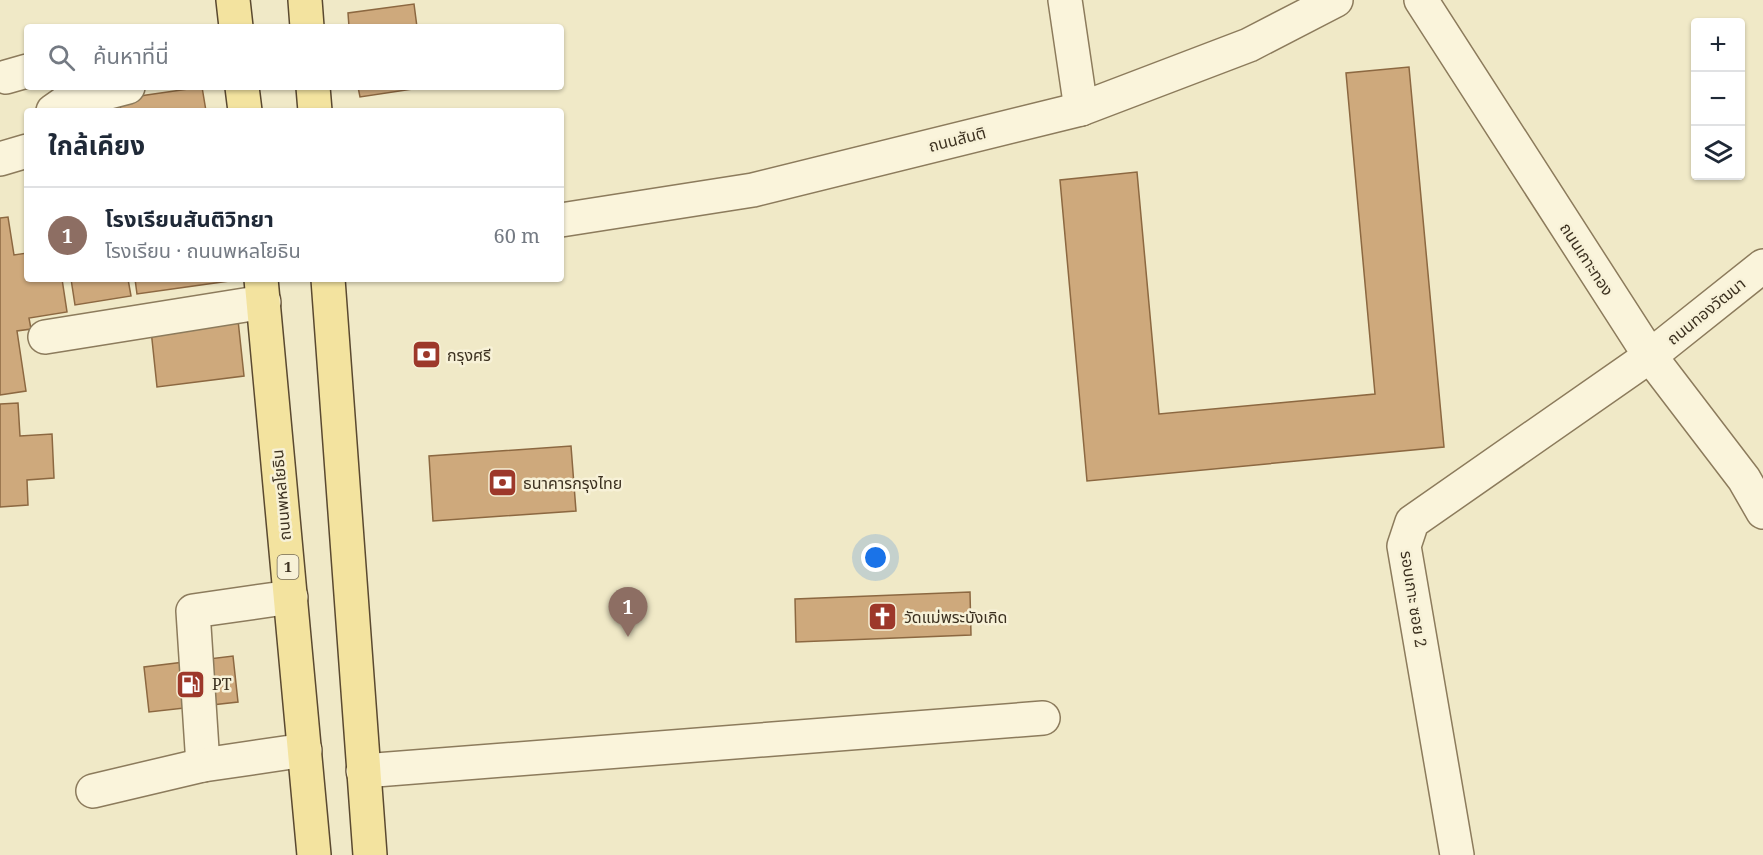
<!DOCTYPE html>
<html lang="th">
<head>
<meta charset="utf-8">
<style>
  body { margin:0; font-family:"Noto Serif","Noto Sans Thai",serif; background:#f2f2f3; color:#1f2937 }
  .controls { position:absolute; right:18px; top:18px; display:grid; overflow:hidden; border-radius:6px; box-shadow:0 2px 4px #0004 }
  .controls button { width:54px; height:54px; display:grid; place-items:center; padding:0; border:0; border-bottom:2px solid #e0e1e3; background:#fff; color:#1f2937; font:30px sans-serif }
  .you { position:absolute; left:876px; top:558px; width:21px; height:21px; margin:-15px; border:4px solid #fff; border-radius:50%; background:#1a73e8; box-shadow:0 0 0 9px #1a73e833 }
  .badge { display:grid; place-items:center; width:39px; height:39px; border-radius:50%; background:#b45309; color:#fff; font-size:20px; font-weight:700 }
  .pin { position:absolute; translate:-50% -50px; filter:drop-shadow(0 2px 3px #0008) }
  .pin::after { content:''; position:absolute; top:32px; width:21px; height:18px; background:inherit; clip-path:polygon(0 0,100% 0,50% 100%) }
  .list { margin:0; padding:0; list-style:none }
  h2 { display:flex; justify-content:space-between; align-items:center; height:78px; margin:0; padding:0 24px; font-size:26px }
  h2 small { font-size:20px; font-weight:400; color:#747a83 }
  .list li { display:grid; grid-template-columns:39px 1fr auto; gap:18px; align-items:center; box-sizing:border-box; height:96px; padding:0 24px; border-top:2px solid #e0e1e3 }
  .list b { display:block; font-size:22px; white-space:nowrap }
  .list p { margin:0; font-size:20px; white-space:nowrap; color:#747a83 }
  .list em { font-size:20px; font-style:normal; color:#747a83 }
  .icon { flex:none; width:33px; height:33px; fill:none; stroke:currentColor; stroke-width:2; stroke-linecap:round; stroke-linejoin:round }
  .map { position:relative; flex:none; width:1763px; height:855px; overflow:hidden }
  .search { position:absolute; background:#fff; box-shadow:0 2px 4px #0004; left:24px; top:24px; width:540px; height:66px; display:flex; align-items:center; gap:15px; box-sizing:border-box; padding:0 21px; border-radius:6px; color:#747a83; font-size:22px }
  .panel { position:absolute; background:#fff; box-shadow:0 2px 4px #0004; left:24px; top:108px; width:540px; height:174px; border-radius:6px }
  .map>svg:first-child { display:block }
  .building { fill:#cea97c; stroke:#8c6841; stroke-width:1.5 }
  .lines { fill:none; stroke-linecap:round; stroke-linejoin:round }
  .minor-casing { stroke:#8c7b5c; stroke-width:36 }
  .major-casing { stroke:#5a4930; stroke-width:36 }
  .minor { stroke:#faf4db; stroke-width:33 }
  .major { stroke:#f3e39f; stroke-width:33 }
  .labels { text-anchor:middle; stroke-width:5; stroke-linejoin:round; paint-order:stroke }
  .shield { fill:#f7f1d7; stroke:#746b57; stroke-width:1.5 }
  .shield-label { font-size:15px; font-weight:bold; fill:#3c3120 }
  .street-label { font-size:16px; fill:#3c3120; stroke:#f7f1d7 }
  .poi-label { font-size:16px; fill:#3c3120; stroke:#f7f1d7; text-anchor:start }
</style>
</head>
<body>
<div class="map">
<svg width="1763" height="855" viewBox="0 0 1763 855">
  <rect width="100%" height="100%" fill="#f0e9c7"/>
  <!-- building -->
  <g class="building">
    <path d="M 414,4 L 417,27 L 349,27 L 348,13 Z"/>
    <path d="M 1409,67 L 1444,447 L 1087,481 L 1060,180 L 1137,172 L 1159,414 L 1375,394 L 1346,73 Z"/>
    <path d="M 202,87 L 206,111 L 121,111 L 119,99 Z"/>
    <path d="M 358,87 L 426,87 L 360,97 Z"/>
    <path d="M 8,217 L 14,255 L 27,253 L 27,279 L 62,279 L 67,312 L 29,318 L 31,329 L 17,331 L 26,391 L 0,395 L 0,218 Z"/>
    <path d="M 71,279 L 128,279 L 131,296 L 75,305 Z"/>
    <path d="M 135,279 L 229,279 L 229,281 L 137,294 Z"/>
    <path d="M 238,320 L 244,376 L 157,387 L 151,330 Z"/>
    <path d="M 18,403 L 20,436 L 52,434 L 54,478 L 27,480 L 28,505 L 0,507 L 0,404 Z"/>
    <path d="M 571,446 L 576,511 L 433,521 L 429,456 Z"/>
    <path d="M 970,592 L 971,635 L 796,642 L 795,599 Z"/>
    <path d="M 233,656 L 238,702 L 149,712 L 144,667 Z"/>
  </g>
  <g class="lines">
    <defs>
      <g id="minor">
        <path d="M 1065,0 L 1081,109"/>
        <path d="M 1421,0 L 1650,356 L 1744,479 L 1763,512"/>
        <path d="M 6,77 L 27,71"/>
        <path d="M 53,111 L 63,104 L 128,87"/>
        <path d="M 0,159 L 27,151"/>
        <path d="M 561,220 L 753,190 L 1081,109 L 1249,45 L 1336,0"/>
        <path d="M 45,337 L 264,302"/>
        <path d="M 203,765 L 193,611 L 291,597"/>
        <path d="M 363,771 L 1043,718"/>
        <path d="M 93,791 L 203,765 L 305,750"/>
        <path d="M 1457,855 L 1404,546 L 1412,522 L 1650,356 L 1763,266"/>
      </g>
      <g id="major">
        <path d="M 233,0 L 236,27"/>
        <path d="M 305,0 L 307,27"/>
        <path d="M 242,87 L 245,111"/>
        <path d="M 313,87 L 315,111"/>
        <path d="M 261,279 L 314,855"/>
        <path d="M 328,279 L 370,855"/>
      </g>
    </defs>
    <!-- minor casing -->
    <use href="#minor" class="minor-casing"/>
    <!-- major casing -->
    <use href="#major" class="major-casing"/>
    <!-- minor -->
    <use href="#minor" class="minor"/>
    <!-- major -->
    <use href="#major" class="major"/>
  </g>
  <!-- icons -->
  <defs>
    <symbol id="bank-square" viewBox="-11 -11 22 22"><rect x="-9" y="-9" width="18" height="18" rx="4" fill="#9d382a" stroke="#f7f1d7"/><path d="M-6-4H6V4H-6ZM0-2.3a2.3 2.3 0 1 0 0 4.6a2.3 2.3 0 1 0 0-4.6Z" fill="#fff"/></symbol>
    <symbol id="church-square" viewBox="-11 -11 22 22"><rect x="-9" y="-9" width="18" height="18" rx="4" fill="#9d382a" stroke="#f7f1d7"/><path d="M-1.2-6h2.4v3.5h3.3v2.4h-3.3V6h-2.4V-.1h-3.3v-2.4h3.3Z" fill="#fff"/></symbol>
    <symbol id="fuel-square" viewBox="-11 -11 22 22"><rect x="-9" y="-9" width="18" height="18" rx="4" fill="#9d382a" stroke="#f7f1d7"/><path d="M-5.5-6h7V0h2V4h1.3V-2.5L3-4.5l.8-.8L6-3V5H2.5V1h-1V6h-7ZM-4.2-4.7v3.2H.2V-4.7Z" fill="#fff"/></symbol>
  </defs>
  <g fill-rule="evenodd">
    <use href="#bank-square" x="410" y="338" width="33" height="33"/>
    <use href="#bank-square" x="486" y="466" width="33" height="33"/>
    <use href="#church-square" x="866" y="600" width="33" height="33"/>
    <use href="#fuel-square" x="174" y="668" width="33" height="33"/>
  </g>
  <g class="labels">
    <!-- shield labels -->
    <rect class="shield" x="277.5" y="555" width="21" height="24" rx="4.5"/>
    <g class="shield-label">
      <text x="288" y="572">1</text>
    </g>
    <!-- street labels -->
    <g class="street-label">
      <text transform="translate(957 139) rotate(-14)" y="6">ถนนสันติ</text>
      <text transform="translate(1587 259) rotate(57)" y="6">ถนนเกาะทอง</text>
      <text transform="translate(1706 311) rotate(-39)" y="6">ถนนทองวัฒนา</text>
      <text transform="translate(281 495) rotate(-95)" y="6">ถนนพหลโยธิน</text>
      <text transform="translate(1414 599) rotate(81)" y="6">รอบเกาะ ซอย 2</text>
    </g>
    <!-- poi labels -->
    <g class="poi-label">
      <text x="447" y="361">กรุงศรี</text>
      <text x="523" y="489">ธนาคารกรุงไทย</text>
      <text x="904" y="623">วัดแม่พระบังเกิด</text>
      <text x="212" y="690">PT</text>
    </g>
  </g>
</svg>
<div class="controls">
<button>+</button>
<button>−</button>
<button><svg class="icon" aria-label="layers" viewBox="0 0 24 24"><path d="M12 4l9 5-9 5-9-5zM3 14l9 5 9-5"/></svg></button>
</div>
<div class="you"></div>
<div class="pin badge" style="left:628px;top:637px;background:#8d6e63">1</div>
<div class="search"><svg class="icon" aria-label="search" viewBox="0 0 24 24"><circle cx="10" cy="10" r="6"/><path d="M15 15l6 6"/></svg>ค้นหาที่นี่</div>
<section class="panel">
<h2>ใกล้เคียง<small></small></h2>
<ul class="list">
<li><span class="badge" style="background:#8d6e63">1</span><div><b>โรงเรียนสันติวิทยา</b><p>โรงเรียน · ถนนพหลโยธิน</p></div><em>60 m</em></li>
</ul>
</section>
</div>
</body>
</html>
